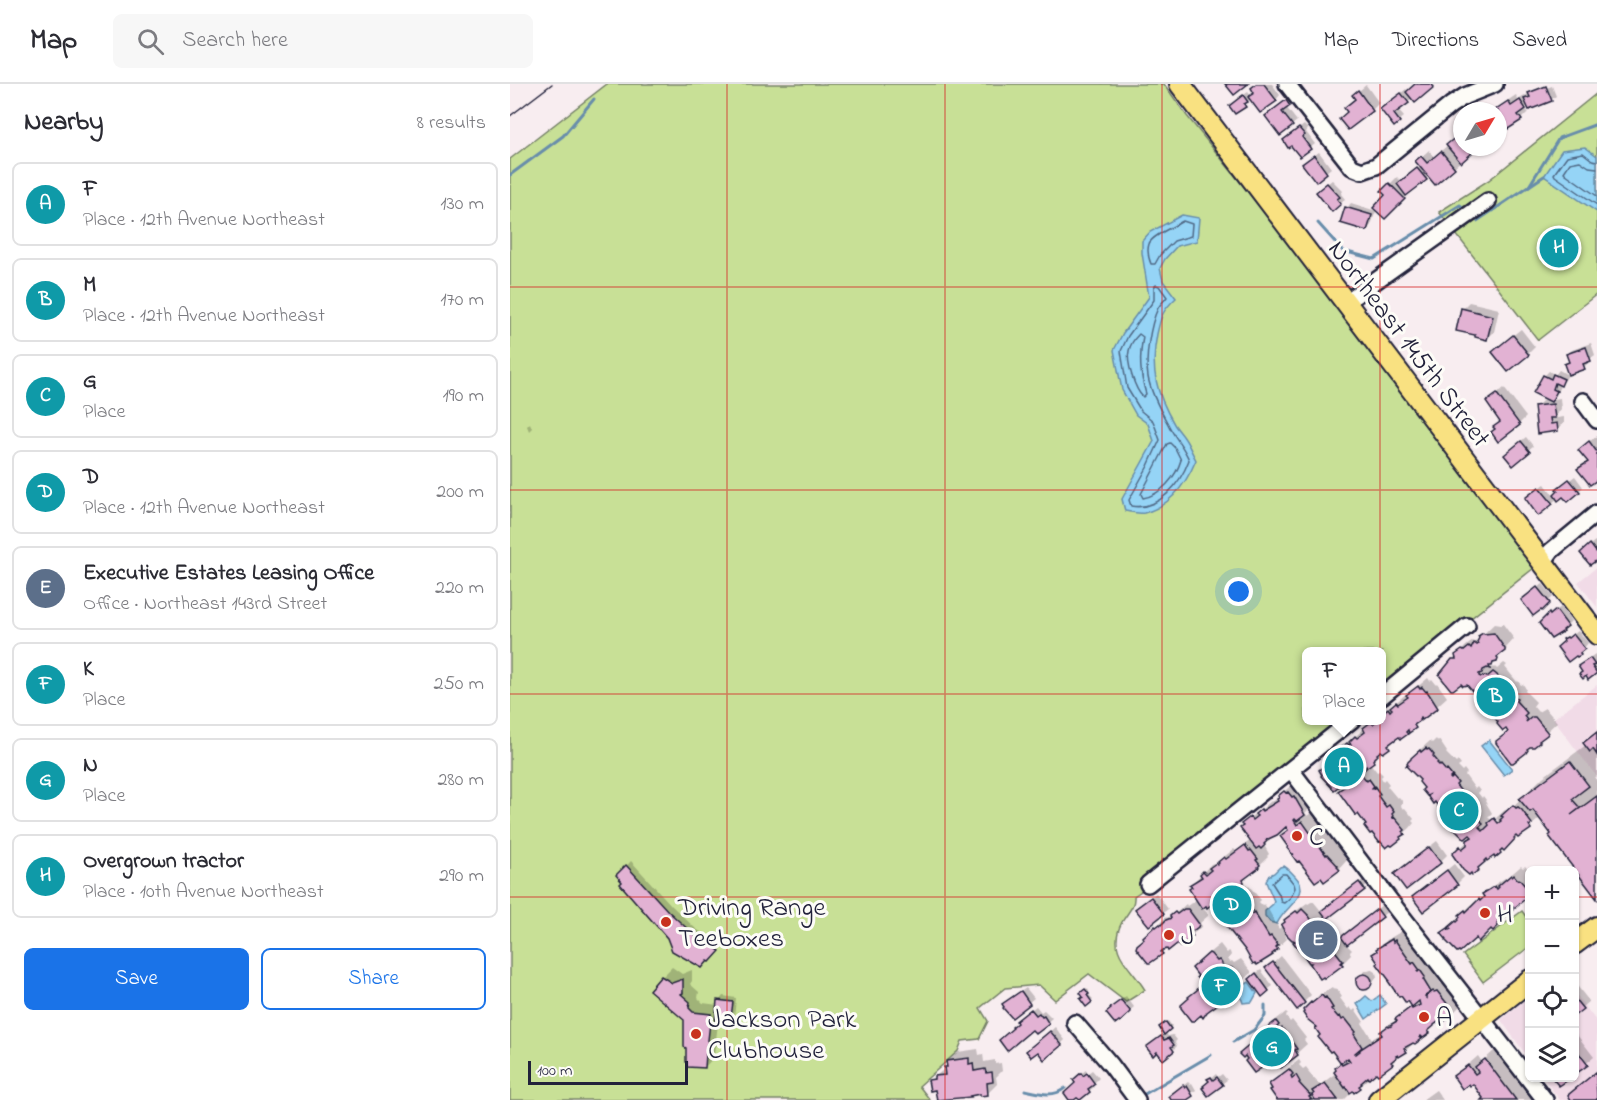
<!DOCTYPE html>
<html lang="en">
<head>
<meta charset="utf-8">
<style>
  body { margin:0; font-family:"Indie Flower",sans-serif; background:#f7f7f7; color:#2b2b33 }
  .controls { position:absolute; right:18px; bottom:18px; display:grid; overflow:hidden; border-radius:9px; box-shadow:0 2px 4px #0004 }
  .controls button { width:54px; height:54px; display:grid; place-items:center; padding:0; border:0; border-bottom:2px solid #e1e1e2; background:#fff; color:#2b2b33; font:30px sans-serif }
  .compass { position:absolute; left:943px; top:18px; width:54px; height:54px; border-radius:50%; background:#fff; box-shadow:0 2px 4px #0004; rotate:52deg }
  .scale { position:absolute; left:18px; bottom:15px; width:160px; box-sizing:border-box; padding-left:6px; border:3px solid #22223b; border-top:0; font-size:16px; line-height:21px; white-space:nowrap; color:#22223b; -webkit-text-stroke:4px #fdfcf7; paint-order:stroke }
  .you { position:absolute; left:729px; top:508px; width:21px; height:21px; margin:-15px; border:4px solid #fff; border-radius:50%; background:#1a73e8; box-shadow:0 0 0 9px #1a73e833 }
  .badge { display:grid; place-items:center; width:39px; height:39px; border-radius:50%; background:#1a73e8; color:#fff; font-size:20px; font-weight:700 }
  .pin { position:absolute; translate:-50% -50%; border:3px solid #fff; box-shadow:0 2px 6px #0006 }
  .popup { position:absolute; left:792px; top:563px; width:84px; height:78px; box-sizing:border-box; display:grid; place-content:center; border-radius:9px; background:#fff; filter:drop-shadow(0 2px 4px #0005); font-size:20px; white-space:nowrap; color:#7c7c81 }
  .popup b { font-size:22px; color:#2b2b33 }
  .popup::after { content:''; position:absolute; left:50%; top:100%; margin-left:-12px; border:12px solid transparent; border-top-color:#fff }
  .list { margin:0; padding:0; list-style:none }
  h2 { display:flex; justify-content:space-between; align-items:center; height:78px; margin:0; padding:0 24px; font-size:26px }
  h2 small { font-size:20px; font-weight:400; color:#7c7c81 }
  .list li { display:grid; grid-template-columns:39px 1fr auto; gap:18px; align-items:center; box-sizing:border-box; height:84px; margin:0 12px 12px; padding:0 12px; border:2px solid #e1e1e2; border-radius:9px }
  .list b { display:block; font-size:22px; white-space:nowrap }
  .list p { margin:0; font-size:20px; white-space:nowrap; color:#7c7c81 }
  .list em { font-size:20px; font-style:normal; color:#7c7c81 }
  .actions { display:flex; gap:12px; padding:18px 24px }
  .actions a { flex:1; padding:14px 0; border:2px solid #1a73e8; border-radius:9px; text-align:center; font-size:21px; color:#1a73e8 }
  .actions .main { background:#1a73e8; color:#fff }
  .icon { flex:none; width:33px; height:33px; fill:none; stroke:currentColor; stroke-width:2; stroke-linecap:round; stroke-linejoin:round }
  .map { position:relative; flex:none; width:1087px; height:1016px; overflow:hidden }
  header { display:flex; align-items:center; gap:36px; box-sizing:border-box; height:84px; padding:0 30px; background:#fff; border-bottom:2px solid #e1e1e2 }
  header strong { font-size:28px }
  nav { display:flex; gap:33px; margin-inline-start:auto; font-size:21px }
  .search { width:420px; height:54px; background:#f7f7f7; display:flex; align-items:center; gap:15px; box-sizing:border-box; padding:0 21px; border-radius:9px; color:#7c7c81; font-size:22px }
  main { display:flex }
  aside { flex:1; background:#fff }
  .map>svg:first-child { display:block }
  .built { fill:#f1dbe7 }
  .green { fill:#c8e096; stroke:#758168; stroke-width:1.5 }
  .water { fill:#95d4f6; stroke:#678dab; stroke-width:1.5 }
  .shadow { fill:#0003; fill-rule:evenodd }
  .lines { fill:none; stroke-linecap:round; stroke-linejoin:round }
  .shore { stroke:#506986; stroke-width:1.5 }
  .stream { stroke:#678dab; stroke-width:3 }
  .building { fill:#e2b2d3; stroke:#22223b; stroke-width:1.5 }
  .minor-casing { stroke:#22223b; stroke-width:20 }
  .major-casing { stroke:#22223b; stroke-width:24 }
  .minor { stroke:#fdfcf7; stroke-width:15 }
  .major { stroke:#f9e181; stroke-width:20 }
  .tram { stroke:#22223b; stroke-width:1.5 }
  .grid { fill:none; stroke:#d62828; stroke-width:1.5; stroke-opacity:0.55 }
  .poi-dot { fill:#c8321e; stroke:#fdfcf7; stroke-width:2 }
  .labels { text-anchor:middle; stroke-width:6; stroke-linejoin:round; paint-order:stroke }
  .street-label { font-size:27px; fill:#22223b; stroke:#fdfcf7 }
  .poi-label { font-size:27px; fill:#22223b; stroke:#fdfcf7; text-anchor:start }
</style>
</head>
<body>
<header>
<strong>Map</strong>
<div class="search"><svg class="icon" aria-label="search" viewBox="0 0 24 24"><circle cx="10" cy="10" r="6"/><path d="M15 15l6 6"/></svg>Search here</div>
<nav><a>Map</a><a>Directions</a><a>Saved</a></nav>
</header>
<main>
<aside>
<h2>Nearby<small>8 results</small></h2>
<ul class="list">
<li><span class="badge" style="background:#0f9aa8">A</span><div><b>F</b><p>Place · 12th Avenue Northeast</p></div><em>130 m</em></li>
<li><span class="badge" style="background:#0f9aa8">B</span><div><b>M</b><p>Place · 12th Avenue Northeast</p></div><em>170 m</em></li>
<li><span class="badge" style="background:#0f9aa8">C</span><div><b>G</b><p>Place</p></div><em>190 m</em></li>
<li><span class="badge" style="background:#0f9aa8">D</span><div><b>D</b><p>Place · 12th Avenue Northeast</p></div><em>200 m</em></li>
<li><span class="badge" style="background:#5c6f8a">E</span><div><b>Executive Estates Leasing Office</b><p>Office · Northeast 143rd Street</p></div><em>220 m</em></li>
<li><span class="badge" style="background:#0f9aa8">F</span><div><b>K</b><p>Place</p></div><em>250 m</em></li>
<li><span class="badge" style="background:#0f9aa8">G</span><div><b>N</b><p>Place</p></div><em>280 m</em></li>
<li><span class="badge" style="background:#0f9aa8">H</span><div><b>Overgrown tractor</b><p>Place · 10th Avenue Northeast</p></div><em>290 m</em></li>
</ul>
<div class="actions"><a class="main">Save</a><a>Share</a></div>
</aside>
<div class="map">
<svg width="1087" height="1016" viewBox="0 0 1087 1016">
  <rect width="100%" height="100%" fill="#f8edf0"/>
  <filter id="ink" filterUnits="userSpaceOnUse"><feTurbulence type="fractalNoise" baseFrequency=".0167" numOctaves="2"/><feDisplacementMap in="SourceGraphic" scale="12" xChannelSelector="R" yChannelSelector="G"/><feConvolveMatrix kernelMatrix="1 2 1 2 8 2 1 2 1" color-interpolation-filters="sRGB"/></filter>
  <g filter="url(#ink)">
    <!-- built -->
    <g class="built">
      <path d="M 1087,483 L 1087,523 L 1068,498 Z"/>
      <path d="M 1087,601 L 1087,693 L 1043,635 Z"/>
      <path d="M 1065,909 L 1087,938 L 1087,1016 L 1050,1016 L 1033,994 L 1064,994 Z"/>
      <path d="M 1019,912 L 1019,975 L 991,936 Z"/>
    </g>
    <!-- green -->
    <g class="green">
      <path d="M 97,0 L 654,0 L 677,32 L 734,103 L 1029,480 L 872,605 L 872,568 L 796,568 L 796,636 L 832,637 L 641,800 L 624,812 C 625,823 617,829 612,838 C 596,869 621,882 635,906 L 616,918 L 579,890 L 545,916 L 529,901 L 495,904 L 470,924 L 478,937 L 469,955 L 452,957 L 448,967 L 409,1002 L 420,1016 L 0,1016 L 0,75 Z"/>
      <path d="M 1087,9 L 1087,210 L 1028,256 L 929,128 L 979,96 Z"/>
      <path d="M 1012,827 L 1019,837 L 1019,863 L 973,898 L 953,871 Z"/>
    </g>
    <!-- water -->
    <g class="water">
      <path d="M 1075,63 L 1087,72 L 1087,128 L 1034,92 L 1052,66 Z"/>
      <path d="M 672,131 L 689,134 L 687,157 L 667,162 L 655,175 L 650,184 L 653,197 L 666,214 C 652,227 651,232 647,250 C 640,285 646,309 664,340 C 667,345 672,350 675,355 C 679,361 682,369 686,376 C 676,400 661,422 634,429 C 628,430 621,428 615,427 L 612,415 L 644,357 L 638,340 L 626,331 L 612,306 L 604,266 L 613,249 L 639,213 L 632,169 L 632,157 L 640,148 Z"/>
      <path d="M 979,656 L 1002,685 L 994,691 L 971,662 Z"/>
      <path d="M 774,782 C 779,785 781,788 785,792 C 804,811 773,823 767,840 L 760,838 L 755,832 L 755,827 L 763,820 L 764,817 L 756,798 L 758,792 L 764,789 L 770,783 Z"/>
      <path d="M 739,898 L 747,909 L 742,918 L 733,919 L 728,905 Z"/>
      <path d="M 870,911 L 876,920 L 856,935 L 847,920 L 856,912 L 862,917 Z"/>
    </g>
    <!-- shadow -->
    <g class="shadow">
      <path d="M 747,0 L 762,0 L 770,11 L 766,16 L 741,15 L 726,28 L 725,17 L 738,8 L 741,12 L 745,8 Z"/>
      <path d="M 907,0 L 925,0 L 905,17 L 902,14 L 888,26 L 894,33 L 889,37 L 872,25 L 896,5 L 898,8 Z"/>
      <path d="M 856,1 L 869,19 L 862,26 L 839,27 L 847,14 L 844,11 Z"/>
      <path d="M 1042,2 L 1046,12 L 1041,16 L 1018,21 L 1015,24 L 1018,28 L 1011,35 L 985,27 L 991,21 L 1006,11 L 1008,16 L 1018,10 L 1019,11 L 1023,7 L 1023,9 Z"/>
      <path d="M 781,13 L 783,17 L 776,23 L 787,37 L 782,41 L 761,28 Z"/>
      <path d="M 794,41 L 798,45 L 796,48 L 805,60 L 800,64 L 779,52 Z"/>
      <path d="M 952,49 L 952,63 L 966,64 L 944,83 L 919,92 L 875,133 L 877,111 L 873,107 L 887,93 L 892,98 L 911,82 L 907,77 L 919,66 L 924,73 Z"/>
      <path d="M 809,68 L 821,84 L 806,96 L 798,76 Z"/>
      <path d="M 822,96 L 833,107 L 831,110 L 835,115 L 830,119 L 812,104 Z"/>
      <path d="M 841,119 L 866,127 L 861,141 L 857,146 L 837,124 Z"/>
      <path d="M 959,218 L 989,225 L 984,248 L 977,255 L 952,225 Z"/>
      <path d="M 1011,245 L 1025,263 L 1018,270 L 991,261 Z"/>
      <path d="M 1081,259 L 1085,271 L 1077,277 L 1078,279 L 1074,283 L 1056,281 L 1060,276 L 1058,270 L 1062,266 Z"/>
      <path d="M 1049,286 L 1058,291 L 1055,296 L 1049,302 L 1050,302 L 1044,315 L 1050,314 L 1051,325 L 1047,330 L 1047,334 L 1054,333 L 1054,339 L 1047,346 L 1028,348 L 1026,323 L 1033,316 L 1038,315 L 1034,292 L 1039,287 L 1045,291 Z"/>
      <path d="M 994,304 L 1016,333 L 1009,340 L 992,337 L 978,318 Z"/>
      <path d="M 20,339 L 22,344 L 19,347 L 17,342 Z"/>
      <path d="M 1087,352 L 1087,394 L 1080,399 L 1069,386 L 1079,377 L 1077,359 Z"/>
      <path d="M 1016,353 L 1023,362 L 1003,379 L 1000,366 Z"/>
      <path d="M 1065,392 L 1073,403 L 1069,407 L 1054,410 L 1048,414 L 1042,419 L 1021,410 L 1035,400 L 1044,412 L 1053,401 Z"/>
      <path d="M 1085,457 L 1087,459 L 1087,474 L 1081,479 L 1076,464 Z"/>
      <path d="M 1033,500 L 1043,513 L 1038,518 L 1017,512 Z"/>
      <path d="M 1051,523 L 1061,537 L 1057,541 L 1038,532 L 1044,526 L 1045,527 Z"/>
      <path d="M 984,540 L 990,541 L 993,540 L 1004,555 L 996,564 L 997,565 L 979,583 L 982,584 L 985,583 L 987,585 L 994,579 L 997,581 L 995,583 L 1007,598 L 1008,597 L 1011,601 L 1013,600 L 1016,605 L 1015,607 L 1026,618 L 1023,622 L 1028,628 L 1035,624 L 1047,638 L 1015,668 L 987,658 L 999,646 L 989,638 L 943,576 L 956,562 L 963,557 L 964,559 Z"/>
      <path d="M 1068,547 L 1078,559 L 1070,569 L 1055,556 L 1062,550 L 1063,551 Z"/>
      <path d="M 1085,570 L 1087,574 L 1086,577 L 1087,587 L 1078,594 L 1073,587 L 1074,578 Z"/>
      <path d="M 918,594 L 920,597 L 922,595 L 926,600 L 927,599 L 937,613 L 905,642 L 891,653 L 890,652 L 860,679 L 867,688 L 869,687 L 873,691 L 871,693 L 873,697 L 875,695 L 879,700 L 877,702 L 887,714 L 889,713 L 893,718 L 891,722 L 893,725 L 895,724 L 904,735 L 902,737 L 904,739 L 900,744 L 882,760 L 858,741 L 830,707 L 839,699 L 816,680 L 863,636 L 872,636 L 872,630 L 896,610 L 898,611 Z"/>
      <path d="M 1087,647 L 1087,692 L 1085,694 L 1087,697 L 1087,813 L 1041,752 L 1043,750 L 1031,733 L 1020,743 L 1007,751 L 985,771 L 984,769 L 968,785 L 944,770 L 963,752 L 925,708 L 916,704 L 903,674 L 912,664 L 920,657 L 922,659 L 926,655 L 928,658 L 929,656 L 937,668 L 936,669 L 946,679 L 948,677 L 951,681 L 948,683 L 952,687 L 954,685 L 957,689 L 955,691 L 965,705 L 967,703 L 970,707 L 968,709 L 972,714 L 973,712 L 976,716 L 975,717 L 982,729 L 978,733 L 982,737 L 994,744 L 986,734 L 995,726 L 997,728 L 1033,693 L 1076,661 L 1075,659 Z"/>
      <path d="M 785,698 L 804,720 L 795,729 L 798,732 L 802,729 L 813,742 L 812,743 L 817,748 L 826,762 L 828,761 L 834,768 L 838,775 L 829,785 L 786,769 L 772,752 L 779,745 L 776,741 L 754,761 L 759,770 L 757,772 L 758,773 L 734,796 L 738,803 L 739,802 L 751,816 L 749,818 L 752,821 L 754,820 L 758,825 L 769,845 L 786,827 L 797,819 L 798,820 L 803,817 L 812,828 L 854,795 L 858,801 L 816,834 L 823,845 L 824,844 L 830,851 L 827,854 L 831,854 L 872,821 L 877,828 L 836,860 L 842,866 L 840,868 L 841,871 L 832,880 L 795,868 L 786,857 L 778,849 L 775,852 L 777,855 L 767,864 L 710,817 L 708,813 L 692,823 L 698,830 L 698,832 L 690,839 L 692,842 L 682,851 L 670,860 L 668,858 L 657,863 L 639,878 L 635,854 L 656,833 L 657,834 L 661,831 L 662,833 L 676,820 L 677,822 L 687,815 L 681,801 L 701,780 L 704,779 L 705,780 L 724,765 L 726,767 L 741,756 L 733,740 L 750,725 L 751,726 L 761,717 L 762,718 L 770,713 L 769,712 Z"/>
      <path d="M 927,757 L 937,771 L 930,778 L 893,783 Z"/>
      <path d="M 121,777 L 162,822 L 186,845 L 213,862 L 200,876 L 159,853 L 114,798 L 108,791 Z"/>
      <path d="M 944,780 L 954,793 L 947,800 L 904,813 Z"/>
      <path d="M 1011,782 L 1013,784 L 1015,782 L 1020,787 L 1020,809 L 996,830 L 997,831 L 983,845 L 982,843 L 966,852 L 933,849 L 960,822 L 965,818 L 966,820 L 975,811 L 984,801 L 995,794 L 996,795 Z"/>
      <path d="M 646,809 L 658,825 L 653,829 L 631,821 Z"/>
      <path d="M 892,847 L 894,849 L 895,848 L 912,872 L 914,870 L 917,875 L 916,876 L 918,879 L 920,878 L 923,883 L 922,884 L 931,900 L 937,898 L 951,918 L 949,919 L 951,921 L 941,931 L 928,937 L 928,938 L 919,948 L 905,958 L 882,979 L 867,987 L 850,1003 L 843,1005 L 839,1008 L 840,1010 L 834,1016 L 769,1016 L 761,1001 L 770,991 L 789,976 L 791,979 L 789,981 L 793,985 L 796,983 L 799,987 L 798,988 L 810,1001 L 826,989 L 827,984 L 833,978 L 795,926 L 811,909 L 812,910 L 822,903 L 824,906 L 826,904 L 832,913 L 830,914 L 838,925 L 840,923 L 843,927 L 845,925 L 854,938 L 852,939 L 862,955 L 872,949 L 902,921 L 881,896 L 868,866 L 877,856 ZM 850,965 L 852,968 L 840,974 Z"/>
      <path d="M 710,860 L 717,869 L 719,867 L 720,868 L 721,871 L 718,875 L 720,878 L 722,877 L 724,879 L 731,875 L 741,887 L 741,889 L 719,913 L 680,913 L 689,903 L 703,893 L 693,874 Z"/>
      <path d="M 771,872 L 801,911 L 794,918 L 757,885 Z"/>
      <path d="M 162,883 L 172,890 L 182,886 L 182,897 L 180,900 L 189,908 L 188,914 L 193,919 L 208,921 L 209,917 L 213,912 L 226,914 L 224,935 L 220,940 L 208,939 L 206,956 L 209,956 L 209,959 L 205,963 L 204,973 L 195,983 L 176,935 L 152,893 Z"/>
      <path d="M 861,885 L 866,888 L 867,893 L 859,904 L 853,904 L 849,902 L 847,897 L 855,887 Z"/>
      <path d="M 751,886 L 763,902 L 752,910 L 745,890 Z"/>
      <path d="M 1064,898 L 1079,917 L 1064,930 Z"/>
      <path d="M 516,904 L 524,914 L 502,932 L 494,920 Z"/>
      <path d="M 577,904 L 579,907 L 577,909 L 583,915 L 576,921 L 575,913 L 572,909 Z"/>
      <path d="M 616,912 L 624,923 L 610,936 L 607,920 Z"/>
      <path d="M 526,922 L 531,928 L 534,926 L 542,934 L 526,948 L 512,933 Z"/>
      <path d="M 776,928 L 778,930 L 776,932 L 780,938 L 782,936 L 796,954 L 794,956 L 797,960 L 787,969 L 771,982 L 761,974 L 758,978 L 739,975 L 735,970 L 731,970 L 749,953 L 748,952 L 758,942 Z"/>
      <path d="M 658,937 L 662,942 L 655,948 L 658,952 L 663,951 L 667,956 L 665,958 L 667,962 L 663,966 L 647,966 L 643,959 L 655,949 L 651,943 Z"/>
      <path d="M 545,943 L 555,956 L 551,960 L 523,963 Z"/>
      <path d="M 1064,947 L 1084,973 L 1064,989 Z"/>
      <path d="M 468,965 L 469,971 L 473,970 L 474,978 L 485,976 L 485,980 L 491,979 L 492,987 L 486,993 L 487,1000 L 477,1010 L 471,1009 L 437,1013 L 435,1016 L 428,1016 L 427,1004 L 420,997 L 439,981 L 438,977 L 448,968 Z"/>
      <path d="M 985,966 L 1023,1016 L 973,1016 L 975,1013 L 963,998 L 945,992 L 968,972 L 972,978 Z"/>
      <path d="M 576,986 L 578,989 L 582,986 L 589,994 L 582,1001 L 584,1003 L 579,1007 L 567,1012 L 561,1016 L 569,991 Z"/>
      <path d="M 706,990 L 708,993 L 712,990 L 717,996 L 698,1010 L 699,996 Z"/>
      <path d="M 678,998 L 680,1000 L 682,999 L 686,1006 L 673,1016 L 662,1016 L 665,1008 Z"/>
      <path d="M 926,1006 L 933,1016 L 912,1016 Z"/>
    </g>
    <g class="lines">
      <!-- shore -->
      <g class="shore">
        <path d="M 1087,77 L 1082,76 L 1073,69 L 1057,72 L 1044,90 L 1045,92 L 1087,121"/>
        <path d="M 1087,84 L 1079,83 L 1070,77 L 1060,79 L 1054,88 L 1056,90 L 1087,112"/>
        <path d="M 673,137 L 682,140 L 681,152 L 664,157 L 650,171 L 645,180 L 641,180 C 639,175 637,166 639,160 C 641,152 665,142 673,137 Z"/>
        <path d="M 646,201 L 649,202 L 657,213 C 654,217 650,220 648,224 C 640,241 635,274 638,293 C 641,309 650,326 658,340 C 664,353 674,363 679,376 C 670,400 649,427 621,422 L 619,416 L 638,382 L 650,356 L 643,337 L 631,327 L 617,304 L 611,267 L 618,252 L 644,216 L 644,203 Z"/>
        <path d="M 629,250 L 633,253 C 629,274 630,290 636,310 L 633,313 C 625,306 616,278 619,267 C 620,261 625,254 629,250 Z"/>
        <path d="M 660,359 L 665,364 L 671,376 C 666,393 651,411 633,414 L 631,410 L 657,360 Z"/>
        <path d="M 772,790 L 776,790 L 784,800 L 785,804 L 780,814 L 774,819 L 771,818 L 769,810 L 762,799 Z"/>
      </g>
      <!-- stream -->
      <g class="stream">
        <path d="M 0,91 L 53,52 L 84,15"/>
        <path d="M 1019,102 L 1049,54 L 1087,40"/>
        <path d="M 965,135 L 967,137 L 1034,92"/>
        <path d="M 808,139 L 833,167 L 864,175 L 950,121 L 956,126"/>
        <path d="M 723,958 L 744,946 L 755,932 L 755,921"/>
        <path d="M 515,1006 C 528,1009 544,1014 555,1004"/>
        <path d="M 633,1011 L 701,971"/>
      </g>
    </g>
    <!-- building -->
    <g class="building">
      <path d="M 715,0 L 738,0 L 724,11 Z"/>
      <path d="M 746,0 L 754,0 L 767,17 L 750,29 L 738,13 L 744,9 L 741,4 Z"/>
      <path d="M 905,0 L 921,0 L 924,3 L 905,19 L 896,8 Z"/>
      <path d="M 1036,2 L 1042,17 L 1019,26 L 1014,15 L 1020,13 L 1018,9 Z"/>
      <path d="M 848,6 L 863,27 L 838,46 L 829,35 L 837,28 L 834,24 L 845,15 L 842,11 Z"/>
      <path d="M 891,9 L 899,19 L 884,30 L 890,38 L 884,43 L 870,25 Z"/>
      <path d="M 733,11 L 738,18 L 734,20 L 736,23 L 725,30 L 719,22 Z"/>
      <path d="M 776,16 L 780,22 L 772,28 L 783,42 L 770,52 L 755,32 Z"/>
      <path d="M 1010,16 L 1016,25 L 1008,31 L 1012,36 L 998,45 L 995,41 L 992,43 L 988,37 L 988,27 L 983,27 L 998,17 L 1001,22 Z"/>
      <path d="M 789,44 L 795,51 L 792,53 L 801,65 L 790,73 L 781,62 L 778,64 L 773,56 Z"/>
      <path d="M 952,48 L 952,63 L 957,63 L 962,69 L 951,79 L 936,61 Z"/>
      <path d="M 931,67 L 945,84 L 925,101 L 905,77 L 911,72 L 917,79 Z"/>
      <path d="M 804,71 L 817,89 L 806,98 L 792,80 Z"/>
      <path d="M 907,84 L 917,96 L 896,112 L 887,100 Z"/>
      <path d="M 817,99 L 830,113 L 827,115 L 831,120 L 822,128 L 806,108 Z"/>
      <path d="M 879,99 L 895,115 L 875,135 L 863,124 L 875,111 L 871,107 Z"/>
      <path d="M 835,123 L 862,131 L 857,147 L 830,139 Z"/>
      <path d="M 951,224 L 983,232 L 977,256 L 965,253 L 965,251 L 946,247 Z"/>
      <path d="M 1003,251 L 1019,271 L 998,288 L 982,268 Z"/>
      <path d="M 1076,263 L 1081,277 L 1073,280 L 1075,285 L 1058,291 L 1054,280 L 1059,278 L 1056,270 Z"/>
      <path d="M 1043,290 L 1054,295 L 1051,302 L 1045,299 L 1043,305 L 1047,307 L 1041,318 L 1023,309 L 1033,291 L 1041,295 Z"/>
      <path d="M 987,310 L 1010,341 L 988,358 L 981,348 L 985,345 L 983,343 L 990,338 L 976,318 Z"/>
      <path d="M 1043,320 L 1045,334 L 1040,334 L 1041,340 L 1047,339 L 1048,347 L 1027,350 L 1024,322 Z"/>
      <path d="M 1011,357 L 1020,368 L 1003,382 L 994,371 Z"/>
      <path d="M 1079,357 L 1087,368 L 1087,396 L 1080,401 L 1067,385 L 1078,378 L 1068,366 Z"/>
      <path d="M 1059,395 L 1070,408 L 1058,418 L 1053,413 L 1048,417 L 1044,411 L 1048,407 L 1046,405 Z"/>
      <path d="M 1029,403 L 1043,420 L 1028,432 L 1015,414 Z"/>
      <path d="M 1080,460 L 1087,469 L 1087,476 L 1080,481 L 1070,469 Z"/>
      <path d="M 1027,503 L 1040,519 L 1032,527 L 1031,526 L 1023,532 L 1011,516 Z"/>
      <path d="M 1046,526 L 1058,542 L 1053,546 L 1054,547 L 1041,555 L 1029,539 L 1039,529 L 1040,531 Z"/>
      <path d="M 973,549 L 974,550 L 984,549 L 995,565 L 995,567 L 987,573 L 988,575 L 987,578 L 983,579 L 982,582 L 979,582 L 980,585 L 977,584 L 973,586 L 972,589 L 969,590 L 969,592 L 971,593 L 975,592 L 977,593 L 983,588 L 987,591 L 988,593 L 987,594 L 997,607 L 998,606 L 1001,610 L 1002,609 L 1007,615 L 1006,617 L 1017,629 L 1014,632 L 1017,636 L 1016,638 L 1022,633 L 1025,633 L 1038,649 L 1037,651 L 1029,657 L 1030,658 L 1024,663 L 1020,663 L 1017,665 L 1018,666 L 1016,669 L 1003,679 L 1001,679 L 986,659 L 986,657 L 998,648 L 996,645 L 993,647 L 987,640 L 988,638 L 984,633 L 982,633 L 974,623 L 975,622 L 957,601 L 953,602 L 951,600 L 943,606 L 941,606 L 929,591 L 942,575 L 946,575 L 945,571 L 952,566 L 954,567 L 959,563 L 961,565 L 964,559 L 967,561 L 968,560 L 967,558 L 969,554 L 968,552 Z"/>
      <path d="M 1063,550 L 1075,565 L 1070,569 L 1071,571 L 1067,573 L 1066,572 L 1058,578 L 1047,563 L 1054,557 L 1053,555 L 1057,553 L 1058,554 Z"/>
      <path d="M 1080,574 L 1085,581 L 1082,582 L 1087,589 L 1078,596 L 1076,592 L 1073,595 L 1069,590 L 1072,588 L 1068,582 Z"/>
      <path d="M 908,602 L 910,605 L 912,603 L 916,608 L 917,607 L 928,624 L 912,636 L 911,634 L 909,636 L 910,637 L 904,641 L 906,644 L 899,649 L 898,646 L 896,648 L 898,650 L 891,655 L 889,653 L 878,661 L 880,664 L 873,669 L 871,667 L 867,670 L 868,671 L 863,676 L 864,678 L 857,683 L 856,681 L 855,682 L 856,684 L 850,689 L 848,687 L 844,691 L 846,693 L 851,690 L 857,697 L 859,695 L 864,702 L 862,704 L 863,705 L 865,703 L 870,710 L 868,712 L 876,723 L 879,721 L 884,728 L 882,730 L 883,732 L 882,733 L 883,734 L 884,733 L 895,746 L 893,748 L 895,750 L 890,753 L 891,755 L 882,762 L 880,761 L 876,764 L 870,757 L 869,758 L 862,749 L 860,750 L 854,742 L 856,741 L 848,730 L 846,732 L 828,707 L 838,700 L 836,697 L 824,706 L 811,692 L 812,691 L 809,686 L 815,681 L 814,679 L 833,667 L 831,664 L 837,659 L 839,661 L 841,660 L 839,658 L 845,652 L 847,654 L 855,648 L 853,644 L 861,638 L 863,640 L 867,636 L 872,636 L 873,632 L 872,629 L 878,624 L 880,627 L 882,625 L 880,623 L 886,618 L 888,620 L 898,613 L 896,611 Z"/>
      <path d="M 1087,648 L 1087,671 L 1083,665 L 1080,668 L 1073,659 Z"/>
      <path d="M 916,664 L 917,666 L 919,665 L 924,671 L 923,672 L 928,678 L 927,679 L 930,682 L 931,681 L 936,687 L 937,686 L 942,692 L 940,694 L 941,695 L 943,693 L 948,699 L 946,701 L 955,713 L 957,712 L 962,718 L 959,720 L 961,722 L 963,721 L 968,726 L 966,728 L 973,740 L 969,743 L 973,747 L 979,741 L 978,739 L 984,734 L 988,739 L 991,737 L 990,736 L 993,733 L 991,732 L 1003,721 L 1006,724 L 1008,723 L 1012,726 L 1022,740 L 1019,742 L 1021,745 L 1008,754 L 1006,752 L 1004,754 L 1005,755 L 994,767 L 992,765 L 990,767 L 991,769 L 985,774 L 984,772 L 977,777 L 976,775 L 974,777 L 975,778 L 968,784 L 969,786 L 962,791 L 961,789 L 959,791 L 953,786 L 942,770 L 950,762 L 952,765 L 957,761 L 957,756 L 962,753 L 960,751 L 955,755 L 944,744 L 943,745 L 939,740 L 941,738 L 934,731 L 925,718 L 923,720 L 918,713 L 919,711 L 917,712 L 912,706 L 914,704 L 909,698 L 910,696 L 896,682 L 898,681 L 897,679 L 901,675 L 901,674 L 910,666 L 911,668 Z"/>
      <path d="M 1060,677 L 1079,702 L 1062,715 L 1070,724 L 1061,731 L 1087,712 L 1087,815 L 1039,752 L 1041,750 L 1023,726 L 1020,728 L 1009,715 Z"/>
      <path d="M 774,707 L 776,709 L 778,708 L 782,713 L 784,712 L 795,731 L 787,737 L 785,735 L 784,736 L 787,741 L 792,737 L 816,771 L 817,770 L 828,782 L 827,783 L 830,786 L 814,798 L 811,794 L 805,798 L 789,777 L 787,778 L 782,771 L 784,770 L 782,770 L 777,764 L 778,763 L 770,752 L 778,746 L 776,743 L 767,751 L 756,756 L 757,757 L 754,760 L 755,761 L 751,765 L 749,763 L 746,765 L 730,744 L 733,742 L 731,740 L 740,733 L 742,736 L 747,732 L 745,730 L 751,725 L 752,727 L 768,717 L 767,715 L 769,714 L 768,712 Z"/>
      <path d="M 735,761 L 739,767 L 741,766 L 748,775 L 746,776 L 750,781 L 748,783 L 749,784 L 733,796 L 734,798 L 729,802 L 728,801 L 715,811 L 716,813 L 725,806 L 736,820 L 737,819 L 742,827 L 740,828 L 742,830 L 744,828 L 759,853 L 761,852 L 768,861 L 766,863 L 768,865 L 762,870 L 763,871 L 747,881 L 745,879 L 743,880 L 735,866 L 706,829 L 702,823 L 709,818 L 707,816 L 697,824 L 696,822 L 692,825 L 679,805 L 682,803 L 679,801 L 692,793 L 690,790 L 693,787 L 696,790 L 701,786 L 699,784 L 706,779 L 707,781 L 709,779 L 708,778 L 714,773 L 716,775 Z"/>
      <path d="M 919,763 L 931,779 L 896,806 L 884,790 Z"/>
      <path d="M 116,781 L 158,827 L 182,849 L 210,867 L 200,878 L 198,877 L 192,884 L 162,867 L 157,854 L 110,800 L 112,798 L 106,791 Z"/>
      <path d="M 937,786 L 948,801 L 913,828 L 902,813 Z"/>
      <path d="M 1001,791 L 1002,793 L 1004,791 L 1008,796 L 1009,795 L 1017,804 L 1015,805 L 1020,811 L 1004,824 L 1003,822 L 1001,824 L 1003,826 L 992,836 L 991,834 L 988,837 L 989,838 L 987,840 L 988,842 L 983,847 L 981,845 L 968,858 L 966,854 L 950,868 L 949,867 L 947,868 L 935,856 L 936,855 L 931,849 L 938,844 L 939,846 L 941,845 L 939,843 L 946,837 L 947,838 L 949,836 L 948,835 L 950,833 L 949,831 L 955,826 L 956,828 L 969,815 L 970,817 L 974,813 L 972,810 L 985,802 L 987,805 L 989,803 L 988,802 Z"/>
      <path d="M 849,798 L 855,806 L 817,835 L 811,827 Z"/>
      <path d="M 641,813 L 654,830 L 639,842 L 625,825 Z"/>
      <path d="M 674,825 L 678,825 L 689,840 L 688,843 L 680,849 L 683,852 L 670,863 L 667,860 L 658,867 L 657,865 L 653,866 L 651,868 L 653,870 L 640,879 L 638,879 L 626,864 L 627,861 L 634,855 L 633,853 L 645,842 L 646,843 L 650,840 L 651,841 L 656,836 L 661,834 L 660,832 L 665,828 L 667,830 Z"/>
      <path d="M 792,825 L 799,832 L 804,840 L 802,841 L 804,842 L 805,842 L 812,850 L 811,851 L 812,854 L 814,853 L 821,862 L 821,864 L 822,863 L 833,877 L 831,879 L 833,881 L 814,895 L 813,893 L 810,895 L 800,880 L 801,879 L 799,879 L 792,869 L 793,868 L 791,866 L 790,867 L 783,858 L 785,857 L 783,856 L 782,856 L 776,850 L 771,841 L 775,838 L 774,836 L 786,827 L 788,829 Z"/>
      <path d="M 867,825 L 873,833 L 837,861 L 831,853 Z"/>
      <path d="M 882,855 L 883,858 L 885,856 L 902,880 L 904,878 L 909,885 L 907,887 L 908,888 L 910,886 L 915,893 L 913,895 L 921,908 L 915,912 L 917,914 L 917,912 L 923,907 L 924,908 L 927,907 L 939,922 L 938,923 L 943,928 L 941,930 L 942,932 L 935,937 L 934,935 L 931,936 L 924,941 L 924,942 L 918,947 L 920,949 L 913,954 L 911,952 L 910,953 L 912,955 L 905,960 L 903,959 L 894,964 L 897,968 L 889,973 L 888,971 L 886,972 L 887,973 L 881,978 L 883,980 L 868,991 L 866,989 L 859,995 L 858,993 L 851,999 L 852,1000 L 849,1002 L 851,1004 L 844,1009 L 843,1007 L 840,1009 L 836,1003 L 835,1004 L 824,988 L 826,986 L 825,984 L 831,979 L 832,981 L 840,977 L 838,974 L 831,979 L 822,967 L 820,968 L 808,953 L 810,951 L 805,944 L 807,943 L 797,935 L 793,929 L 794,928 L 793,926 L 801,918 L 802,919 L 812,911 L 814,914 L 816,913 L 823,924 L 821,925 L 828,933 L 830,932 L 832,936 L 835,934 L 846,948 L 844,950 L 852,963 L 845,969 L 846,970 L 850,967 L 849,966 L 872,951 L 870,948 L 878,942 L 879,943 L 881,942 L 880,941 L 887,937 L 885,935 L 901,923 L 902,925 L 910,921 L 909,917 L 902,923 L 898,917 L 896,919 L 891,912 L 889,913 L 878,897 L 879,896 L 867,880 L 868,879 L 862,870 L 867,867 L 866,865 Z"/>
      <path d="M 699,869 L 701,870 L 707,877 L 709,876 L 711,878 L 713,882 L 709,885 L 710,887 L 714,888 L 719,883 L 722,884 L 732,897 L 732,900 L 724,906 L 726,909 L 719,912 L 720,914 L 713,920 L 711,918 L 697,928 L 693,934 L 691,931 L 684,937 L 681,937 L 671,924 L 671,921 L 679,914 L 678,913 L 687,906 L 689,903 L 690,903 L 698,898 L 699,899 L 704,896 L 700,891 L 692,898 L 687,893 L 688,892 L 682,884 Z"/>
      <path d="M 763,878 L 795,919 L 787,926 L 755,884 Z"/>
      <path d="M 746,889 L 759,907 L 752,913 L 739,895 Z"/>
      <circle cx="854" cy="898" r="8"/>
      <path d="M 151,892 L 162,899 L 173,895 L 173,909 L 171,910 L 180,918 L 179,924 L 183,928 L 201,930 L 197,965 L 201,965 L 200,970 L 196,970 L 195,984 L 177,983 L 177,978 L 176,978 L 176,964 L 174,963 L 174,936 L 139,906 Z"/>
      <path d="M 575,905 L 579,910 L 577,911 L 582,918 L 576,923 L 570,915 L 573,913 L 570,909 Z"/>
      <path d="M 511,907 L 520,920 L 502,934 L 493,924 L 494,923 L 492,920 Z"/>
      <path d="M 1064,914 L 1073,925 L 1064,932 Z"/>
      <path d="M 207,916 L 223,918 L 220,941 L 205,940 Z"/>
      <path d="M 611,916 L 621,928 L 610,938 L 609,937 L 605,940 L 596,929 L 601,925 L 600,924 Z"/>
      <path d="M 521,925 L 526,931 L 529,929 L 532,933 L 534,932 L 539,940 L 526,950 L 522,946 L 497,967 L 489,956 L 503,944 L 502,943 L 507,939 L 506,937 Z"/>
      <path d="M 766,937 L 769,941 L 767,943 L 769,946 L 772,944 L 787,965 L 785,966 L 788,971 L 771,984 L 768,980 L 765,982 L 754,968 L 752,970 L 759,979 L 744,989 L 735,977 L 737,975 L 735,972 L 733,974 L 729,970 L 748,954 L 746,951 L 752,947 L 753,949 L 756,947 L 754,946 Z"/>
      <path d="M 656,938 L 661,945 L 654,951 L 649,943 Z"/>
      <path d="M 540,947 L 552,961 L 534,976 L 528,968 L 521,973 L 516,967 Z"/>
      <path d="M 651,952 L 654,956 L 659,954 L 664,961 L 661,963 L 664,967 L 653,976 L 647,968 L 643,972 L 636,963 Z"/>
      <path d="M 1064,963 L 1078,981 L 1064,991 Z"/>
      <path d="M 459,974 L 459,980 L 463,979 L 464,987 L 475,985 L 476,989 L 482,988 L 483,998 L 477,999 L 478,1011 L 470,1012 L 470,1010 L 460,1012 L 461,1013 L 427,1016 L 425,1006 L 420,1007 L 418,996 L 424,995 L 424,992 L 435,991 L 434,983 L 437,983 L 436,977 Z"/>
      <path d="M 975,975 L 1006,1016 L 971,1016 L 973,1014 L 963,1000 L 960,1002 L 959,1000 L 952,1005 L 943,992 L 958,981 L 965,990 L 968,988 L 965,983 Z"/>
      <path d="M 779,985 L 783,990 L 781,992 L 782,994 L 786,991 L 790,998 L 789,999 L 801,1012 L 799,1013 L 802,1016 L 767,1016 L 760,1006 L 762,1005 L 759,1000 Z"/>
      <path d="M 1086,988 L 1087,1016 L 1061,1016 L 1058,1011 Z"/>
      <path d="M 571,989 L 573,992 L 577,989 L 585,1000 L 578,1005 L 580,1008 L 570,1016 L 567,1014 L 564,1016 L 559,1016 L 554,1009 L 565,999 L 563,996 Z"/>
      <path d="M 701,993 L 703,996 L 707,993 L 713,1001 L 698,1012 L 692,1004 L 694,1003 L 693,1002 L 699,997 L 697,995 Z"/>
      <path d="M 1042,994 L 1061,994 L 1049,1002 Z"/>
      <path d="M 815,999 L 828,1016 L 805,1016 L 802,1011 L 804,1010 L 802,1007 Z"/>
      <path d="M 673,1001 L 675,1004 L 677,1002 L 683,1012 L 677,1016 L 661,1016 L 659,1012 Z"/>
    </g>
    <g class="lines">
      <defs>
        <g id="minor">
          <path d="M 777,0 L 842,83 L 852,87 L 866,82 L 941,21 L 955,12 L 985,0"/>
          <path d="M 836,218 L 978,117"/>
          <path d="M 1073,317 L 1087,336"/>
          <path d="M 1033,478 L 1041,467 L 1087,429"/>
          <path d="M 872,612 L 957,542"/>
          <path d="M 781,686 L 888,827 L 1035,1016"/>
          <path d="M 638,800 L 842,636"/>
          <path d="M 565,939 L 601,981 L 627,1016"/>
        </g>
        <g id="major">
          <path d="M 670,0 L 1087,550"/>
          <path d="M 1064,860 L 1087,843"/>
          <path d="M 869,1016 L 1020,896"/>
        </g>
      </defs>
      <!-- minor casing -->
      <use href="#minor" class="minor-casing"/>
      <!-- major casing -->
      <use href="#major" class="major-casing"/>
      <!-- minor -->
      <use href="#minor" class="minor"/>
      <!-- major -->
      <use href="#major" class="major"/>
      <!-- tram -->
      <path class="tram" d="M 0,32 L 42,0"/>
    </g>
  </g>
  <!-- grid -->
  <path class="grid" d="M 217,0 L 217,1016M 435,0 L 435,1016M 652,0 L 652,1016M 870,0 L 870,1016M 0,203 L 1087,203M 0,406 L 1087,406M 0,610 L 1087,610M 0,813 L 1020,813M 1064,813 L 1087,813"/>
  <!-- markers -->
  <g class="poi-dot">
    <circle cx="787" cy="752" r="6"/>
    <circle cx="975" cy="829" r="6"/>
    <circle cx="156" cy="838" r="6"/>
    <circle cx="659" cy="851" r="6"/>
    <circle cx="914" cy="933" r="6"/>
    <circle cx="186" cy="950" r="6"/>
  </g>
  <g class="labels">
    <!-- street labels -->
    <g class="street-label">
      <text transform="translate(900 259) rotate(53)" y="9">Northeast 145th Street</text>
    </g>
    <!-- poi labels -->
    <g class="poi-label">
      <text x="799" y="761">C</text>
      <text x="168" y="831">Driving Range<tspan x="168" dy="31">Teeboxes</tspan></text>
      <text x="987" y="838">H</text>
      <text x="671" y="860">J</text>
      <text x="926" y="942">A</text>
      <text x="198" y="943">Jackson Park<tspan x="198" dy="31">Clubhouse</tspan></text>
    </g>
  </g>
</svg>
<div class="controls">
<button>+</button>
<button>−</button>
<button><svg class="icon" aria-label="locate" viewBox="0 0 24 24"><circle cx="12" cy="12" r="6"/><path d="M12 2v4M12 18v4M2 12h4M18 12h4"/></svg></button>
<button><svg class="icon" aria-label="layers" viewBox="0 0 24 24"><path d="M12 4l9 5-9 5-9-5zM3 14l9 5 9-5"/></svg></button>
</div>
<svg class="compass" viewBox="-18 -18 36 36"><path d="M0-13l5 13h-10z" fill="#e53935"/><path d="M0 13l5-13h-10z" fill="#7c7c81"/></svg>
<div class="scale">100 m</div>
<div class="you"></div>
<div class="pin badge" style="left:834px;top:683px;background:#0f9aa8">A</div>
<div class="popup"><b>F</b>Place</div>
<div class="pin badge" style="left:986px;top:613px;background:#0f9aa8">B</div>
<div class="pin badge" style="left:949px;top:727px;background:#0f9aa8">C</div>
<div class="pin badge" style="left:722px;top:821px;background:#0f9aa8">D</div>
<div class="pin badge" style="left:808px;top:856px;background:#5c6f8a">E</div>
<div class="pin badge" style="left:711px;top:902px;background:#0f9aa8">F</div>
<div class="pin badge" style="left:762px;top:963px;background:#0f9aa8">G</div>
<div class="pin badge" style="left:1049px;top:164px;background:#0f9aa8">H</div>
</div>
</main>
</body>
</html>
